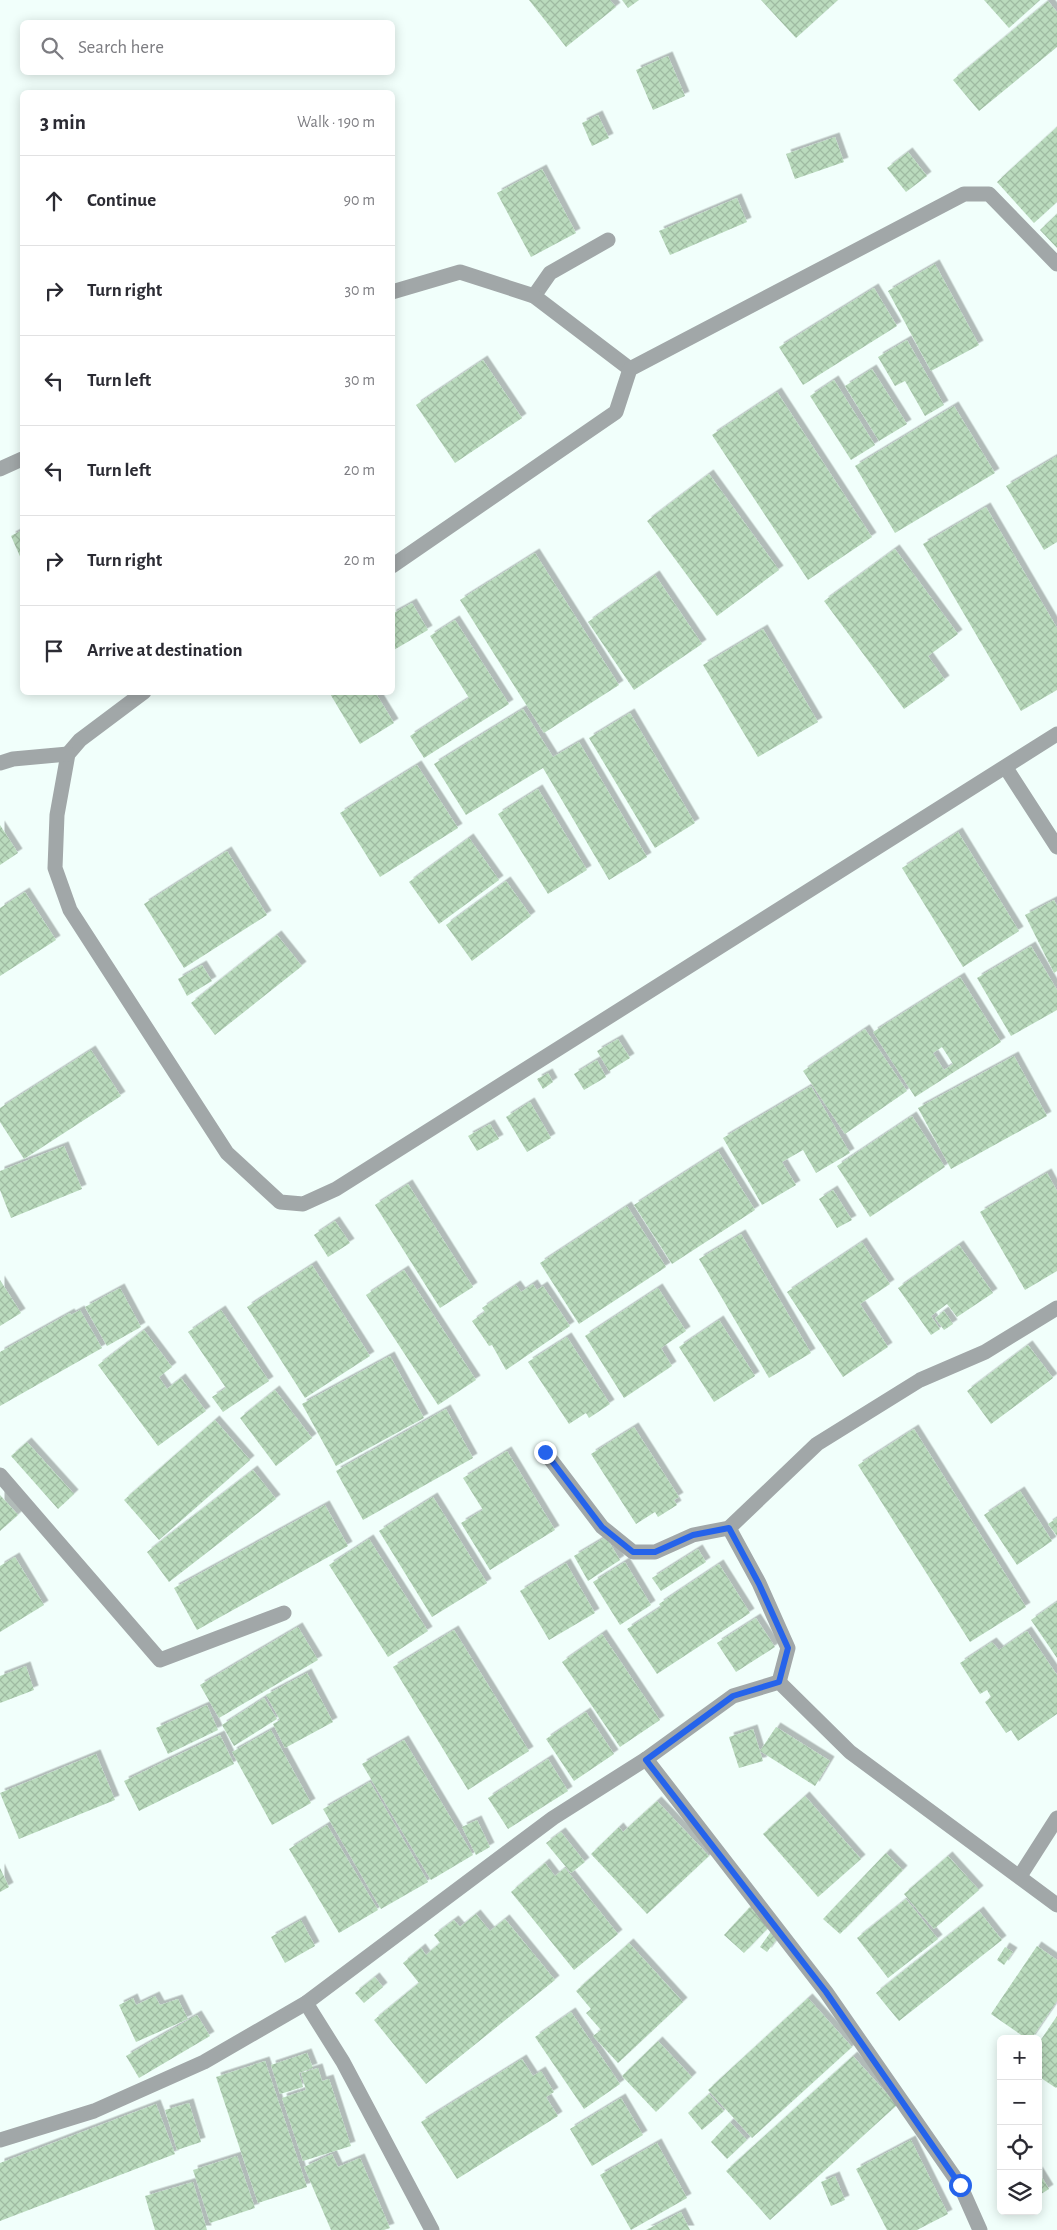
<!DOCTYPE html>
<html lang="en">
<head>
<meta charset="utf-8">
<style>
  body { margin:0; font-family:"Alegreya Sans",sans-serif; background:#f2f2f3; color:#2b2b33 }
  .controls { position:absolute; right:15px; bottom:15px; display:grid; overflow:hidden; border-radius:8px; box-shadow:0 2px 12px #0003 }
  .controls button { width:45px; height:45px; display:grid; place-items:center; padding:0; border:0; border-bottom:1px solid #e1e1e2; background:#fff; color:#2b2b33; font:25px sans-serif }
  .stop { position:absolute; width:15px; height:15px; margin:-11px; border:4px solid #2563eb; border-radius:50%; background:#fff }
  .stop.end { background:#2563eb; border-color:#fff; box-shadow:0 1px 5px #0008 }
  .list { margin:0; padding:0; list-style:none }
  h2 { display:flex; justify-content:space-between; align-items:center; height:65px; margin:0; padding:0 20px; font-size:21px }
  h2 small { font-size:16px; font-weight:400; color:#7c7c81 }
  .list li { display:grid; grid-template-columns:32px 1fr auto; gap:15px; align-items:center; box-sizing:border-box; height:90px; padding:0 20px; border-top:1px solid #e1e1e2 }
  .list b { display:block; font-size:19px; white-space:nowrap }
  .list em { font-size:16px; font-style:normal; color:#7c7c81 }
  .icon { flex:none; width:28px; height:28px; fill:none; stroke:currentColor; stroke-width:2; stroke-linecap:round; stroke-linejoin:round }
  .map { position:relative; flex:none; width:1057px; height:2230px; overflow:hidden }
  .search { position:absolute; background:#fff; box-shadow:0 2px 12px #0003; left:20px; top:20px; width:375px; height:55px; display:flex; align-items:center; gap:12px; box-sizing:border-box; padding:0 18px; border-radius:8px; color:#7c7c81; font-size:19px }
  .panel { position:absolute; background:#fff; box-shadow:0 2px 12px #0003; left:20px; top:90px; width:375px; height:605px; border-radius:8px }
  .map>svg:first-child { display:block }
  .building { fill:url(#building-cross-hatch); fill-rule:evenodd; filter:url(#shadow) }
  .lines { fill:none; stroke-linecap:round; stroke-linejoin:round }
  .lane { stroke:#a1a7a8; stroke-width:15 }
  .street { stroke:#a1a7a8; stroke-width:15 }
  .route { stroke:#2563eb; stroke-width:6 }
</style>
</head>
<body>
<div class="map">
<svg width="1057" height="2230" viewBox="0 0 1057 2230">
  <defs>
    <pattern id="building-cross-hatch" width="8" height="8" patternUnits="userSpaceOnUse" patternTransform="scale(1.25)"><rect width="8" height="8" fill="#badbbd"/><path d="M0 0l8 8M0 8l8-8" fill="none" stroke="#9fbba2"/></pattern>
    <filter id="shadow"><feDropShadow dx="4.5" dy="-4.5" stdDeviation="0" flood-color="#0004"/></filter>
  </defs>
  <rect width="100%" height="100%" fill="#f1fffb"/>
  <!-- building -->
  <g class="building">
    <path d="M 529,0 L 610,0 L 616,7 L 566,47 Z"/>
    <path d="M 622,0 L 639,0 L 628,8 Z"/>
    <path d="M 761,0 L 838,0 L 796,38 Z"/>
    <path d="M 984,0 L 1040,0 L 1009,28 Z"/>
    <path d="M 1048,1 L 1057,12 L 1057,47 L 979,111 L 953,80 Z"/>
    <path d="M 668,56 L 685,96 L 653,110 L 636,70 Z"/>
    <path d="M 598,115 L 609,138 L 592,146 L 582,123 Z"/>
    <path d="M 1057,127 L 1057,202 L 1034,223 L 997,182 Z"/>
    <path d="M 835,137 L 844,162 L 795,179 L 786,154 Z"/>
    <path d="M 908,152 L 927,176 L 906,192 L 887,168 Z"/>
    <path d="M 542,169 L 576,233 L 531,257 L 497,193 Z"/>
    <path d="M 737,198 L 747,222 L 670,255 L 659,231 Z"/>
    <path d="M 1057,214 L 1057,248 L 1040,230 Z"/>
    <path d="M 935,264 L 979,345 L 931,371 L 888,291 Z"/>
    <path d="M 874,288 L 897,326 L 803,385 L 779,347 Z"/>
    <path d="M 907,340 L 944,405 L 925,416 L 905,381 L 895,386 L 878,357 Z"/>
    <path d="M 483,360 L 522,418 L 455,463 L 416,405 Z"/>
    <path d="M 872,369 L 907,424 L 879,441 L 845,386 Z"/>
    <path d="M 834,380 L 875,445 L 851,460 L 810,396 Z"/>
    <path d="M 777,392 L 872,537 L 808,580 L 712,435 Z"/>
    <path d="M 954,406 L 995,473 L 895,533 L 855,466 Z"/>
    <path d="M 1057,456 L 1057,542 L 1044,550 L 1006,486 Z"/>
    <path d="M 709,474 L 779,570 L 717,616 L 647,521 Z"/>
    <path d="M 986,507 L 1057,628 L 1057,690 L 1021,711 L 923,544 Z"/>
    <path d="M 22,530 L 22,561 L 11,536 Z"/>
    <path d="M 895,549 L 958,634 L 928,656 L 945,680 L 904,709 L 824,601 Z"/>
    <path d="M 535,553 L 619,685 L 544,733 L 460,600 Z"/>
    <path d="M 655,575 L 702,644 L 634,690 L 588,622 Z"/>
    <path d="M 412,603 L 428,630 L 392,651 L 392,614 Z"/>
    <path d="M 455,620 L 509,704 L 424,758 L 410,736 L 469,698 L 430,636 Z"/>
    <path d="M 763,629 L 818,722 L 758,757 L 703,665 Z"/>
    <path d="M 329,692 L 375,692 L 394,723 L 360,744 Z"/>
    <path d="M 523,709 L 553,757 L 579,742 L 647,857 L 609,880 L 543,768 L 466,815 L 434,764 Z"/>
    <path d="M 630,713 L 695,823 L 655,848 L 589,738 Z"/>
    <path d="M 417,765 L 458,828 L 380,877 L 340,813 Z"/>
    <path d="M 538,789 L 587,870 L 548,894 L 498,814 Z"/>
    <path d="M 0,825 L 18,853 L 0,865 Z"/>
    <path d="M 958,832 L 1019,931 L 963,967 L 902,868 Z"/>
    <path d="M 469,838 L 499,880 L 439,924 L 409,882 Z"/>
    <path d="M 227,851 L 267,915 L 184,968 L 144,904 Z"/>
    <path d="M 506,881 L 531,916 L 472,961 L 446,925 Z"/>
    <path d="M 25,892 L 56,940 L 0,976 L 0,908 Z"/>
    <path d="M 1054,900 L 1057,906 L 1057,971 L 1054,973 L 1025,915 Z"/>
    <path d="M 277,935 L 302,966 L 215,1035 L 191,1003 Z"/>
    <path d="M 1031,946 L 1057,990 L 1057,1010 L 1011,1036 L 977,978 Z"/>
    <path d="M 202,965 L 212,981 L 187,996 L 178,979 Z"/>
    <path d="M 960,977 L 1001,1042 L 915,1097 L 873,1032 ZM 942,1047 L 953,1064 L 944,1070 L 933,1053 Z"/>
    <path d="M 865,1029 L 907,1091 L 845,1134 L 803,1071 Z"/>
    <path d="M 618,1039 L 630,1058 L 609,1071 L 597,1051 Z"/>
    <path d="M 91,1050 L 121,1096 L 24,1159 L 0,1122 L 0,1108 Z"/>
    <path d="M 1014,1056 L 1047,1116 L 951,1169 L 918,1108 Z"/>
    <path d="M 597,1060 L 606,1077 L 584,1090 L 574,1074 Z"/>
    <path d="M 548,1073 L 553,1082 L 543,1089 L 537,1079 Z"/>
    <path d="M 811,1086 L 850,1153 L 816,1173 L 803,1150 L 782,1162 L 796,1185 L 762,1205 L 723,1138 Z"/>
    <path d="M 530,1102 L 551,1138 L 527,1152 L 506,1117 Z"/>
    <path d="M 912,1116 L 945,1167 L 870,1217 L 837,1166 Z"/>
    <path d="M 490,1124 L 499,1139 L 477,1151 L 468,1136 Z"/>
    <path d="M 64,1146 L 82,1189 L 11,1218 L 0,1190 L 0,1171 Z"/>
    <path d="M 718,1151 L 755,1210 L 672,1264 L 634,1205 Z"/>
    <path d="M 1047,1173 L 1057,1191 L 1057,1271 L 1025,1290 L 980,1212 Z"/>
    <path d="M 408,1184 L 473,1287 L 440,1308 L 375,1205 Z"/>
    <path d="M 833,1190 L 852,1220 L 837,1228 L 819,1199 Z"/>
    <path d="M 627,1206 L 666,1267 L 579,1324 L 540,1263 Z"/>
    <path d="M 335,1221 L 350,1243 L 328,1257 L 314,1235 Z"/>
    <path d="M 741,1234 L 811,1353 L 769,1378 L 699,1259 Z"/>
    <path d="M 862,1242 L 890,1284 L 860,1304 L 888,1347 L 843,1377 L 787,1292 Z"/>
    <path d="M 959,1245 L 993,1293 L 957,1317 L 947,1304 L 931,1316 L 940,1329 L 931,1335 L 898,1288 Z"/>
    <path d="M 312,1265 L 370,1356 L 305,1398 L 247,1307 Z"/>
    <path d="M 404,1270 L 476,1380 L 438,1405 L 366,1295 Z"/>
    <path d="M 0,1280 L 21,1313 L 0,1326 Z"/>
    <path d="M 533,1284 L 537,1290 L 543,1286 L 570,1326 L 506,1370 L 492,1345 L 489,1346 L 472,1321 L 485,1312 L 482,1308 L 516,1285 L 521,1292 Z"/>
    <path d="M 120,1288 L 141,1327 L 107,1346 L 85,1307 Z"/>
    <path d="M 658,1288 L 686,1331 L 661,1348 L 672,1366 L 624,1398 L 585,1336 Z"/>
    <path d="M 80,1310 L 102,1348 L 0,1406 L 0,1352 L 70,1313 L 71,1315 Z"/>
    <path d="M 221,1310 L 269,1381 L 223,1412 L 212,1397 L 226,1388 L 188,1332 Z"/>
    <path d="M 944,1311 L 953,1324 L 944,1330 L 935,1318 Z"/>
    <path d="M 719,1320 L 755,1376 L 714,1402 L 679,1347 Z"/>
    <path d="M 144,1330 L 172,1367 L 159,1377 L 167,1389 L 181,1378 L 206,1411 L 158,1446 L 98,1365 Z"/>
    <path d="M 567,1337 L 610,1404 L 589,1418 L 586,1413 L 569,1424 L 528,1362 Z"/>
    <path d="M 1028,1345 L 1053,1378 L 991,1424 L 967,1391 Z"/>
    <path d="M 390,1356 L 424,1418 L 336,1466 L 302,1404 Z"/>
    <path d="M 275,1390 L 312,1438 L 276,1466 L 240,1418 Z"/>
    <path d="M 446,1409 L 473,1458 L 363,1520 L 336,1471 Z"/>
    <path d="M 215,1420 L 250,1460 L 159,1540 L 124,1500 Z"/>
    <path d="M 634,1427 L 679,1497 L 674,1500 L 677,1505 L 658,1517 L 655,1512 L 636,1524 L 591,1454 Z"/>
    <path d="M 914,1429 L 1026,1607 L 970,1642 L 858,1465 Z"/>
    <path d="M 27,1442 L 74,1494 L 58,1509 L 11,1456 Z"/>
    <path d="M 507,1451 L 555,1530 L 490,1570 L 461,1523 L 483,1510 L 463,1478 Z"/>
    <path d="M 253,1470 L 276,1499 L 169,1582 L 147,1552 Z"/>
    <path d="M 1020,1491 L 1052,1541 L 1017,1565 L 984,1515 Z"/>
    <path d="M 0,1495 L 18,1515 L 0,1531 Z"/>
    <path d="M 433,1497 L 487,1583 L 432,1617 L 379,1531 Z"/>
    <path d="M 325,1505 L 348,1546 L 197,1630 L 174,1588 Z"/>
    <path d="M 1057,1518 L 1057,1536 L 1048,1524 Z"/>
    <path d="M 606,1537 L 620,1560 L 588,1581 L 574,1556 Z"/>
    <path d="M 369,1539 L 428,1631 L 388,1657 L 329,1565 Z"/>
    <path d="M 698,1549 L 706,1562 L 661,1591 L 652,1578 Z"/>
    <path d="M 15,1557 L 44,1605 L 0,1632 L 0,1566 Z"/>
    <path d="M 625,1562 L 651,1605 L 620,1625 L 593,1582 Z"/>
    <path d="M 566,1563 L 595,1613 L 549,1640 L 520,1591 Z"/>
    <path d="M 719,1564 L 750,1613 L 657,1674 L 627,1629 L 661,1607 L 659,1604 Z"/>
    <path d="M 1057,1602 L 1057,1658 L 1031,1620 Z"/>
    <path d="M 756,1618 L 775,1647 L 736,1672 L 717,1643 Z"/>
    <path d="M 298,1627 L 318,1660 L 219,1718 L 200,1685 Z"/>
    <path d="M 454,1630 L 529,1751 L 468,1790 L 393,1667 Z"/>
    <path d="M 1027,1631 L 1057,1675 L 1057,1714 L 1018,1741 L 1011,1730 L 1006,1733 L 985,1702 L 991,1697 L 987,1690 L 980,1694 L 960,1663 L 992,1642 L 999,1650 Z"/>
    <path d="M 602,1634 L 660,1720 L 620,1747 L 562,1662 Z"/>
    <path d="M 26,1666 L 34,1690 L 0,1703 L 0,1676 Z"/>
    <path d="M 307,1673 L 333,1722 L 285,1748 L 273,1724 L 280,1720 L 266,1695 Z"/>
    <path d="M 264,1698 L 277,1719 L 234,1746 L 222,1725 Z"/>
    <path d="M 207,1705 L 218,1730 L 168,1754 L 156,1728 Z"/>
    <path d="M 586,1712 L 614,1754 L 574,1781 L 546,1739 Z"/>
    <path d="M 776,1727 L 830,1761 L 815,1786 L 760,1751 Z"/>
    <path d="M 753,1729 L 763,1761 L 739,1768 L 729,1737 Z"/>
    <path d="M 271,1730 L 311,1803 L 272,1825 L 232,1752 Z"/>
    <path d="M 220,1735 L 234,1764 L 139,1811 L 124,1781 Z"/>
    <path d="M 404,1740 L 473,1855 L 431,1880 L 362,1764 Z"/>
    <path d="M 96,1754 L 115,1800 L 19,1839 L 0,1793 Z"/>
    <path d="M 548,1759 L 568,1791 L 508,1829 L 488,1798 Z"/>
    <path d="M 370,1782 L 428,1882 L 381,1909 L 323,1809 Z"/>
    <path d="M 805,1796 L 861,1859 L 818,1897 L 763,1834 Z"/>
    <path d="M 657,1801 L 709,1856 L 647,1914 L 591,1854 L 619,1827 L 623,1832 Z"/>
    <path d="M 477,1820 L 490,1847 L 476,1855 L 462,1827 Z"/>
    <path d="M 327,1825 L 378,1910 L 339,1933 L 289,1849 Z"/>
    <path d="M 561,1832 L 585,1862 L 571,1873 L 546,1843 Z"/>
    <path d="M 886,1853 L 903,1870 L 840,1934 L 823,1919 Z"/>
    <path d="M 948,1856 L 979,1890 L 934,1929 L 904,1894 Z"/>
    <path d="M 545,1863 L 555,1876 L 565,1868 L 618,1934 L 574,1970 L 511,1892 Z"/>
    <path d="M 0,1868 L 9,1887 L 0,1892 Z"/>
    <path d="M 906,1899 L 938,1939 L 888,1978 L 857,1938 Z"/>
    <path d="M 750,1907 L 770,1926 L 744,1953 L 724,1935 Z"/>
    <path d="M 979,1911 L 1002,1940 L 899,2021 L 876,1993 Z"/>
    <path d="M 476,1914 L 490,1931 L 505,1919 L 555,1980 L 426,2084 L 374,2020 L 419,1983 L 403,1963 L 421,1948 L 426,1955 L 440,1943 L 434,1935 L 454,1920 L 460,1927 Z"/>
    <path d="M 301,1920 L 315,1946 L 285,1963 L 271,1937 Z"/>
    <path d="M 772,1930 L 779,1936 L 767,1952 L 760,1947 Z"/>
    <path d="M 629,1943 L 683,2002 L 618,2063 L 593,2036 L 601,2030 L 586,2013 L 591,2009 L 576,1991 Z"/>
    <path d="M 1037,1946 L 1057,1960 L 1057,2001 L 1031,2039 L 1027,2039 L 991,2014 Z"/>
    <path d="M 1005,1947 L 1013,1952 L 1004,1965 L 997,1960 Z"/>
    <path d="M 375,1977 L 383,1987 L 364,2003 L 355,1993 Z"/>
    <path d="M 155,1996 L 160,2005 L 178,1999 L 188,2019 L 136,2042 L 119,2005 L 133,1998 L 136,2005 Z"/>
    <path d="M 808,1998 L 852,2047 L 752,2138 L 708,2090 Z"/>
    <path d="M 571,2012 L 620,2084 L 584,2109 L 535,2037 Z"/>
    <path d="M 197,2015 L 210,2036 L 139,2078 L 126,2056 Z"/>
    <path d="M 1057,2016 L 1057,2087 L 1056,2088 L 1038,2076 L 1038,2044 Z"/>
    <path d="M 658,2041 L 692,2077 L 656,2112 L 622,2076 Z"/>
    <path d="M 307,2053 L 313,2068 L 299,2073 L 303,2087 L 280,2094 L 271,2065 Z"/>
    <path d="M 853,2056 L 897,2105 L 770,2220 L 726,2171 Z"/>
    <path d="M 522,2059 L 533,2076 L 541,2071 L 554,2092 L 546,2097 L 558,2116 L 457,2179 L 421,2122 Z"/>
    <path d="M 265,2061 L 307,2187 L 258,2203 L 216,2077 Z"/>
    <path d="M 318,2068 L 322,2081 L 329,2079 L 351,2146 L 303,2161 L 282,2098 L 306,2090 L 301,2073 Z"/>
    <path d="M 709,2094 L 724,2111 L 702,2130 L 688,2113 Z"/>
    <path d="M 621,2098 L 643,2135 L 592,2166 L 570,2129 Z"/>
    <path d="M 189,2103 L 201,2142 L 177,2150 L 165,2110 Z"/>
    <path d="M 156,2104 L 175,2154 L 0,2221 L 0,2163 Z"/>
    <path d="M 730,2122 L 747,2140 L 727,2159 L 711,2142 Z"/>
    <path d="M 911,2140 L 948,2214 L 917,2230 L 887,2230 L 856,2169 Z"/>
    <path d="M 657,2143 L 687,2198 L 631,2230 L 600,2175 Z"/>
    <path d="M 332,2154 L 338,2167 L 360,2158 L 390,2228 L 384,2230 L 331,2230 L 304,2167 Z"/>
    <path d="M 237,2156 L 255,2208 L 210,2223 L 193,2170 Z"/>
    <path d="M 1038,2171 L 1049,2189 L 1038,2196 Z"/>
    <path d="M 835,2176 L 845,2200 L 831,2206 L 821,2182 Z"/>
    <path d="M 193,2182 L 207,2230 L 155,2230 L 145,2196 Z"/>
    <path d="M 681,2212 L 690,2230 L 646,2230 Z"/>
  </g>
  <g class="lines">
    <!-- lane -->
    <path class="lane" d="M 534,296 L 550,273 L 608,240"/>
    <!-- street -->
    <g class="street">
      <path d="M 392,292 L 460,272 L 534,296 L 630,369"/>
      <path d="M 0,469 L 22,459"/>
      <path d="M 392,566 L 616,412 L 630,369 L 964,194 L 989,194 L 1057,264"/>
      <path d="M 144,692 L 80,740 L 68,754 L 57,815 L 55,868 L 70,910 L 227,1153 L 280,1202 L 303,1204 L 336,1189 L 1057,734"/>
      <path d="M 0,763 L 13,759 L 68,754"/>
      <path d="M 1006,768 L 1057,847"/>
      <path d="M 545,1452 L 602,1527 L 633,1552 L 655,1552 L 693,1535 L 729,1528 L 817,1444 L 920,1380 L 985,1352 L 1057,1308"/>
      <path d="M 0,1475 L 160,1660 L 284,1613"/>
      <path d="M 729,1528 L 759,1583 L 788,1648 L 779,1682"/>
      <path d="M 646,1759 L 826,1992 L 960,2185 L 980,2230"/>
      <path d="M 1020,1876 L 1057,1818"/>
      <path d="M 306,2003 L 343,2062 L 432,2230"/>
      <path d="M 0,2140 L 94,2111 L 204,2062 L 306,2003 L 553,1818 L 646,1759 L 733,1696 L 779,1682 L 850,1752 L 1057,1905"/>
    </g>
  </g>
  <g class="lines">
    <!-- route -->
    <path class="route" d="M 545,1452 L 602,1527 L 633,1552 L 655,1552 L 693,1535 L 729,1528 L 759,1584 L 788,1648 L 779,1682 L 733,1696 L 646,1760 L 826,1992 L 960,2185"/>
  </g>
</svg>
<div class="controls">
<button>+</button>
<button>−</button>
<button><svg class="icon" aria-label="locate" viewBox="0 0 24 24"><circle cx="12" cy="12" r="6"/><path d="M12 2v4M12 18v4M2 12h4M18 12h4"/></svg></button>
<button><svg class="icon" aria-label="layers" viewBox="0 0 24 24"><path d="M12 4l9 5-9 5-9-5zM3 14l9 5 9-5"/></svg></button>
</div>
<div class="stop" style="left:960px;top:2185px"></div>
<div class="stop end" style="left:545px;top:1452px"></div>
<div class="search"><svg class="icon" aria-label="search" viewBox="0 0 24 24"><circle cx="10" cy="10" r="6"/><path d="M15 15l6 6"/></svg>Search here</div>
<section class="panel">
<h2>3 min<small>Walk · 190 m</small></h2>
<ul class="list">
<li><svg class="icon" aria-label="ahead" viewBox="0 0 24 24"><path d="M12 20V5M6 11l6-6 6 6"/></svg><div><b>Continue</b></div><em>90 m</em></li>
<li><svg class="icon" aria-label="right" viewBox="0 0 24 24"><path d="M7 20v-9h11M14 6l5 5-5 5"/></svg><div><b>Turn right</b></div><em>30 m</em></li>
<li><svg class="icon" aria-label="left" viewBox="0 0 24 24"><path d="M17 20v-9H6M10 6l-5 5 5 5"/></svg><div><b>Turn left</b></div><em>30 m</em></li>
<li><svg class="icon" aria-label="left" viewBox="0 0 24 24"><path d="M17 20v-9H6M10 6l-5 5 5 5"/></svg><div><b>Turn left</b></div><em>20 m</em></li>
<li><svg class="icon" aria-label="right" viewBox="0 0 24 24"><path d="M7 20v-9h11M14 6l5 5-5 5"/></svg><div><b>Turn right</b></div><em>20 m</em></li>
<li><svg class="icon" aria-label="arrive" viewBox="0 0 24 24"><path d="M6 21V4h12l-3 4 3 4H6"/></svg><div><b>Arrive at destination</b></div></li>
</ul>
</section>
</div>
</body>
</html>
